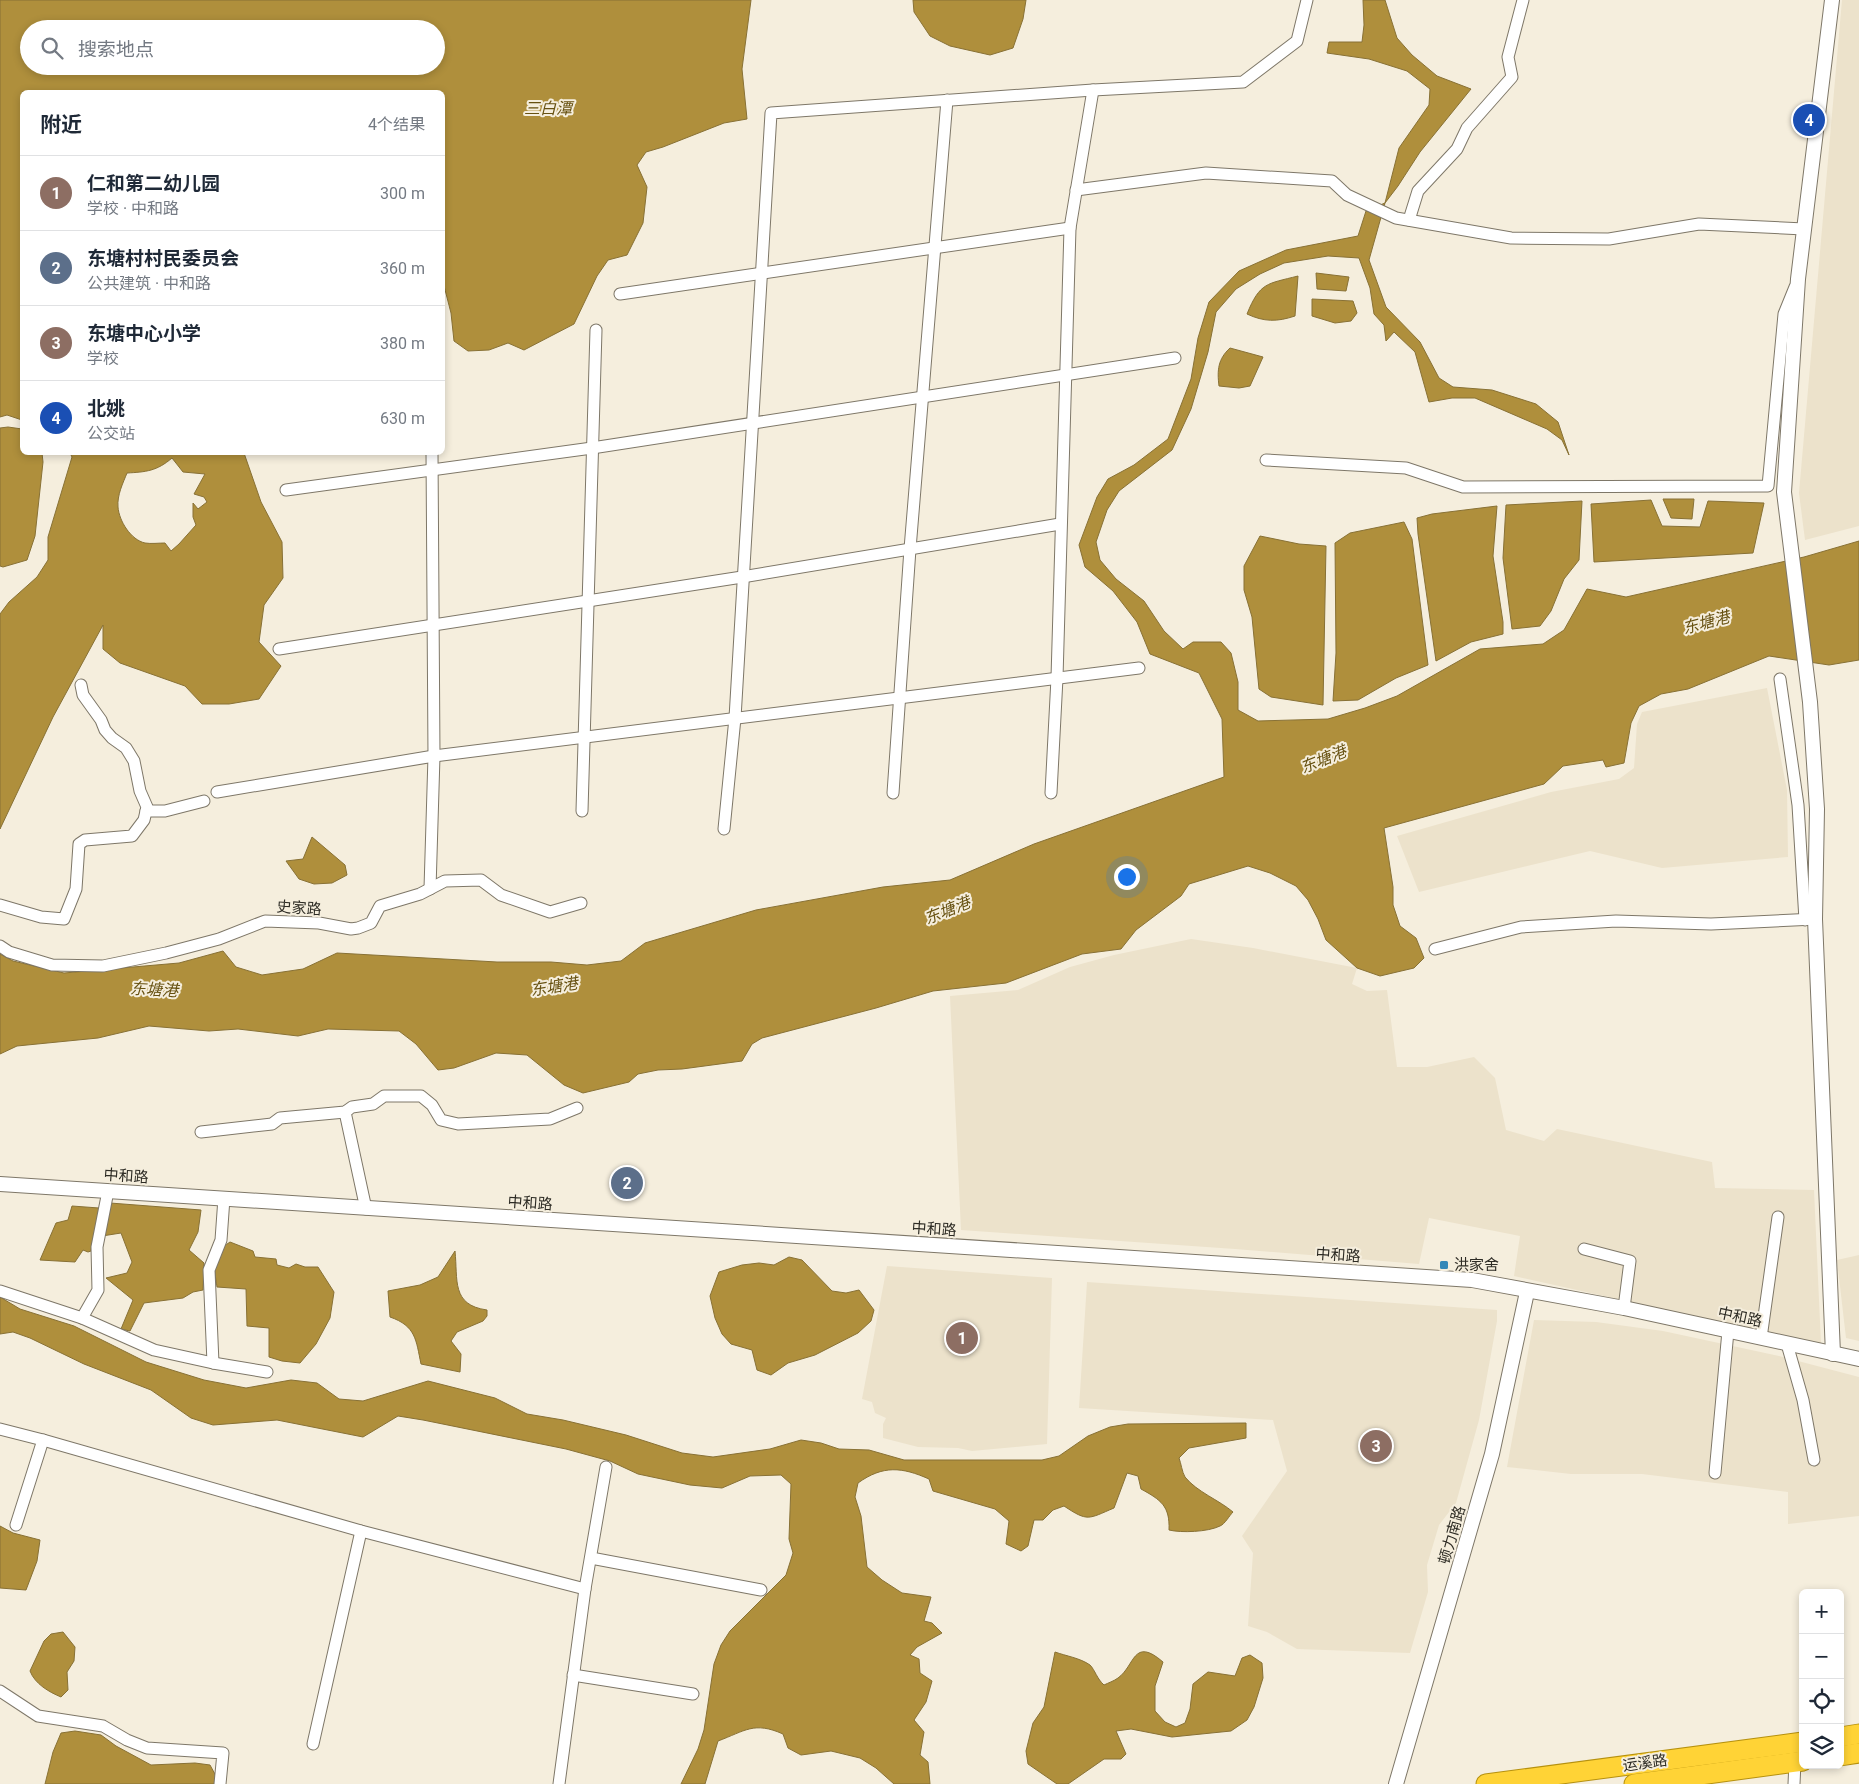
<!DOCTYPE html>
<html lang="zh">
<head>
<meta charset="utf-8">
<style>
  body { margin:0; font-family:Roboto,"Noto Sans SC",sans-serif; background:#f6f6f7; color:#1f2937 }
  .controls { position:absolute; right:15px; bottom:15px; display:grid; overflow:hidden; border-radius:8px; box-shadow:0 2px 8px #0003 }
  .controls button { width:45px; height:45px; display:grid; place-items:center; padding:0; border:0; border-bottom:1px solid #e0e1e3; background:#fff; color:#1f2937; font:25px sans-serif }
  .you { position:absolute; left:1126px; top:876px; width:18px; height:18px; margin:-12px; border:4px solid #fff; border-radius:50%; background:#1a73e8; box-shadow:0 0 0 8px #1a73e833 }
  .badge { display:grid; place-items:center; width:32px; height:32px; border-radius:50%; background:#3588b8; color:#fff; font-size:16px; font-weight:700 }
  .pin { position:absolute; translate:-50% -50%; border:2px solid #fff; box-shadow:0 1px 5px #0006 }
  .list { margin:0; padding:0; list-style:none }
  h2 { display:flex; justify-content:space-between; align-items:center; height:65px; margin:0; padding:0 20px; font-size:21px }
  h2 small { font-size:16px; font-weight:400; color:#747a83 }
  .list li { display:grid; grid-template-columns:32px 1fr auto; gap:15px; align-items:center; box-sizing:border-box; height:75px; padding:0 20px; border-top:1px solid #e0e1e3 }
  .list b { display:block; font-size:19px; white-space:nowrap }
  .list p { margin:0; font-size:16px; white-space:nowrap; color:#747a83 }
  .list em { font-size:16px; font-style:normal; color:#747a83 }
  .icon { flex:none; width:28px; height:28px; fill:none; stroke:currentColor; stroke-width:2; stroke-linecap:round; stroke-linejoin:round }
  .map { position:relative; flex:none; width:1859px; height:1784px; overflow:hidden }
  .search { position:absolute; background:#fff; box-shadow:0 2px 8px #0003; left:20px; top:20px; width:425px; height:55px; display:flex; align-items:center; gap:12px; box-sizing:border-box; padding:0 18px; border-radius:28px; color:#747a83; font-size:19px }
  .panel { position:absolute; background:#fff; box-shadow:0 2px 8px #0003; left:20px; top:90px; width:425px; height:365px; border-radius:8px }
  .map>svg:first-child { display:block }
  .built { fill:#ece2cb }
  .water { fill:#af8f3c; stroke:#887135; fill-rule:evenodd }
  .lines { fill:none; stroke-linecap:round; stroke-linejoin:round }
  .minor-casing { stroke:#7e7768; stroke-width:13 }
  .tertiary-casing { stroke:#7e7768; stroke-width:16 }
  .trunk-casing { stroke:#b6910f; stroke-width:21 }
  .minor { stroke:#fff; stroke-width:11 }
  .tertiary { stroke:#fff; stroke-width:14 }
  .trunk { stroke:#ffd336; stroke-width:19 }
  .poi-dot { fill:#3588b8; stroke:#f5eedd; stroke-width:2 }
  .labels { text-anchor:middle; stroke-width:4; stroke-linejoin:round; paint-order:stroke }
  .street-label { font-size:15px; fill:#2e2c25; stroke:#f5eedd }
  .poi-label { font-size:15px; fill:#2e2c25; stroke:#f5eedd; text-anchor:start }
  .water-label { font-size:16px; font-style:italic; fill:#675111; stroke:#f5eedd }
</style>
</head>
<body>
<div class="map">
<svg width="1859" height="1784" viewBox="0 0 1859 1784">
  <rect width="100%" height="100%" fill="#f5eedd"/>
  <!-- built -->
  <g class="built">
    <path d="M 1842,0 L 1859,0 L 1859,526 L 1805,540 L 1799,493 Z"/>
    <path d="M 1767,688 L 1787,790 L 1788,857 L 1662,868 L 1590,851 L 1419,892 L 1397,836 L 1551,792 L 1619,779 L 1634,768 L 1637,724 L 1642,712 Z"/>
    <path d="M 1191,939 L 1253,948 L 1357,968 L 1352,984 L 1367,991 L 1387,990 L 1397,1067 L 1427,1067 L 1474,1057 L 1495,1078 L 1506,1130 L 1544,1141 L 1557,1129 L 1712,1162 L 1715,1188 L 1814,1190 L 1821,1344 L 1514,1276 L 1520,1236 L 1429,1218 L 1419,1264 L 1235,1249 L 961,1230 L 950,996 L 1018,990 L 1070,967 L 1114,955 Z"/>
    <path d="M 1859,1255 L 1859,1341 L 1846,1338 L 1837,1260 Z"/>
    <path d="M 887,1266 L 1052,1278 L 1047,1444 L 972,1451 L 958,1448 L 918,1447 L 883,1438 L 883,1424 L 886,1418 L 875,1413 L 872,1402 L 862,1399 Z"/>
    <path d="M 1087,1282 L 1497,1310 L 1497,1321 L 1479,1420 L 1456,1503 L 1439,1525 L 1427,1565 L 1428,1592 L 1410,1653 L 1297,1649 L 1267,1632 L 1248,1626 L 1253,1553 L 1242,1536 L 1287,1471 L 1273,1420 L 1079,1408 Z"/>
    <path d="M 1534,1320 L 1596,1322 L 1663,1331 L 1779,1356 L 1859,1377 L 1859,1516 L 1788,1524 L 1788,1492 L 1642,1474 L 1571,1474 L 1507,1467 Z"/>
  </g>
  <!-- water -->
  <g class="water">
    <path d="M 0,0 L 751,0 L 742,69 L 747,119 L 724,123 L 663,147 L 646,152 L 637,165 L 647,187 L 643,223 L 627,255 L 608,260 L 597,276 L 574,324 L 524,350 L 508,343 L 489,350 L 468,351 L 454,341 L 451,313 L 442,278 L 442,92 L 22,92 L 22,420 L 7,415 L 0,417 ZM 29,29 L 436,29 L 436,66 L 29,66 Z"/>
    <path d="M 913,0 L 1026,0 L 1023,19 L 1013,48 L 990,55 L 950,46 L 930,36 L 914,12 Z"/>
    <path d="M 1363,0 L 1385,0 L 1397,38 L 1412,55 L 1437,76 L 1471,89 L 1420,152 L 1398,186 L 1385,203 L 1369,260 L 1386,307 L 1420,342 L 1439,378 L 1453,387 L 1492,390 L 1536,404 L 1558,422 L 1569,455 L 1562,440 L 1547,429 L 1475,398 L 1452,398 L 1429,402 L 1415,352 L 1394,332 L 1386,341 L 1384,325 L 1374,314 L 1370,288 L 1359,258 L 1328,256 L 1284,263 L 1260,274 L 1236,289 L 1216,312 L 1208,352 L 1191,409 L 1172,450 L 1119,491 L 1107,510 L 1096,542 L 1100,560 L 1116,579 L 1144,601 L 1164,631 L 1183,649 L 1193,642 L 1221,642 L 1231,653 L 1238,682 L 1238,710 L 1258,721 L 1328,719 L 1365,708 L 1397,696 L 1480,649 L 1543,644 L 1564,630 L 1587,589 L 1626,597 L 1804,557 L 1859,541 L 1859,660 L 1829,665 L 1769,656 L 1688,689 L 1661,694 L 1639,706 L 1631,723 L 1624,763 L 1606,767 L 1603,760 L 1563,766 L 1544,784 L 1384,828 L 1393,887 L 1393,905 L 1400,926 L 1416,938 L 1424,958 L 1414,968 L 1380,976 L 1357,968 L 1326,940 L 1318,919 L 1308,900 L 1296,886 L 1270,873 L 1248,866 L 1189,884 L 1181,896 L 1136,930 L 1121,949 L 1082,954 L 1006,983 L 933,991 L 876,1008 L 762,1038 L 752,1044 L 742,1061 L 682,1069 L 658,1070 L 638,1074 L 629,1082 L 583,1093 L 564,1085 L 527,1055 L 496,1053 L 454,1068 L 438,1070 L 416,1044 L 399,1031 L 328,1029 L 298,1036 L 238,1029 L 209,1031 L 149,1026 L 98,1038 L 17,1046 L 0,1054 L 0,954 L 13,961 L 64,973 L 179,963 L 223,951 L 236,967 L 262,975 L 303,969 L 337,953 L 497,962 L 551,962 L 587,965 L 621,961 L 645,943 L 756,910 L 883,887 L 950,880 L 1034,844 L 1224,777 L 1222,719 L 1199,673 L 1150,654 L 1137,622 L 1113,591 L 1085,567 L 1079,545 L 1097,497 L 1108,479 L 1134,465 L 1168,439 L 1191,379 L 1198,338 L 1209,302 L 1239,271 L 1286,250 L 1358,236 L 1366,211 L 1385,203 L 1399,148 L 1429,105 L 1430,89 L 1407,71 L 1369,59 L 1327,53 L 1329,42 L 1362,42 L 1364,25 Z"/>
    <path d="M 1316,273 L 1349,277 L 1346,291 L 1317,289 Z"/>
    <path d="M 1298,276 L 1295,316 C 1277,322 1264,322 1247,314 C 1260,282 1267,284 1298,276 Z"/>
    <path d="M 1312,299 L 1353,301 L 1357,313 L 1351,321 L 1335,323 L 1312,316 Z"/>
    <path d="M 1230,348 L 1263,357 L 1250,386 L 1239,388 L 1219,386 C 1217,370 1218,359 1230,348 Z"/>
    <path d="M 8,427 L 22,429 L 22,452 L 42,453 L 43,462 L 35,536 L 27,560 L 3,567 L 0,566 L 0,428 Z"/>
    <path d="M 70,453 L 244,453 L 261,502 L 282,542 L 283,578 L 264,605 L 259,642 L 281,666 L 259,699 L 229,704 L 202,704 L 185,686 L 120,663 L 103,649 L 103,625 L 53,717 L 0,829 L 0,614 L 9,602 L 37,577 L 48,560 L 48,537 L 72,457 ZM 172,458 L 183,472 L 205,474 L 194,494 L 204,497 L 207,502 L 198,509 L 193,503 L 193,517 L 196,525 L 179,544 L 171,551 L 165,543 C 159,543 151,544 145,543 C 131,540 119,521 118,507 C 117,495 123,483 127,473 C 146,472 157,471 172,458 Z"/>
    <path d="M 1663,499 L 1694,499 L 1692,519 L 1671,518 Z"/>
    <path d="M 1651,500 L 1662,526 L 1700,527 L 1708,501 L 1764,503 L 1753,553 L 1594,562 L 1591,504 Z"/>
    <path d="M 1582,501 L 1579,560 L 1564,579 L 1551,611 L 1540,626 L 1512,629 L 1503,558 L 1506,505 Z"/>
    <path d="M 1497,506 L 1493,556 L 1503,622 L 1503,634 L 1471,642 L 1436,661 L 1418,534 L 1417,518 L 1432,514 Z"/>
    <path d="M 1404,522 L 1412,539 L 1428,665 L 1396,678 L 1358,700 L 1333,701 L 1336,653 L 1335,543 L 1350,533 Z"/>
    <path d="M 1260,536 L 1299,544 L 1326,546 L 1323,705 L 1271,697 L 1259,689 L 1252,617 L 1244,590 L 1244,566 Z"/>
    <path d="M 312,837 L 345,865 L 347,875 L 332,883 L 314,884 L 299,879 L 286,861 L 303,859 Z"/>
    <path d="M 110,1203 L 201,1210 L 198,1232 L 189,1250 L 204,1263 L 203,1290 L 193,1292 L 183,1298 L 144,1303 L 130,1331 L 121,1329 L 133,1300 L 106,1278 L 127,1273 L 132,1262 L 121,1233 L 102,1236 Z"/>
    <path d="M 72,1206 L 99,1208 L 91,1251 L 88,1252 L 83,1250 L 75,1262 L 40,1260 L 56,1223 L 68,1220 Z"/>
    <path d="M 230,1242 L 253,1251 L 255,1257 L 276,1259 L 277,1265 L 289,1268 L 296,1264 L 305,1267 L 318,1267 L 334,1292 L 330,1318 L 316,1344 L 300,1363 L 282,1361 L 269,1357 L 269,1328 L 247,1326 L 246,1289 L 217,1287 C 214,1266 210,1255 230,1242 Z"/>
    <path d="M 455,1251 C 458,1280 451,1305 487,1310 L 487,1316 L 483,1321 L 457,1332 L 451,1341 L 461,1354 L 460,1372 L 421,1364 C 416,1340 416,1326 390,1317 L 388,1291 L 420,1285 L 438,1277 Z"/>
    <path d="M 789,1257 L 802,1260 L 832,1291 L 846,1293 L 859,1290 L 874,1310 L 871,1321 L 858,1333 L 815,1355 L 788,1363 L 771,1375 L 757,1370 L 752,1350 L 731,1344 L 722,1334 L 715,1318 L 710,1296 L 719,1272 L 742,1265 L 759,1263 L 774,1265 Z"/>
    <path d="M 0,1297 L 20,1309 L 74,1326 L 146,1362 L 204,1380 L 246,1388 L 291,1380 L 317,1383 L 339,1399 L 363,1401 L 428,1381 L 495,1398 L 527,1414 L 563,1420 L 626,1435 L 682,1453 L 713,1457 L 770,1449 L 801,1440 L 821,1443 L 839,1449 L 869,1450 L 904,1460 L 1042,1460 L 1059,1456 L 1088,1436 L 1110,1427 L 1128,1424 L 1246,1423 L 1246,1438 L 1189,1448 L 1179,1458 C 1181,1463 1182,1472 1185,1477 C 1197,1492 1219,1500 1233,1512 C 1229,1516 1225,1524 1220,1526 C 1208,1532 1181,1533 1169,1530 C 1170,1506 1161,1500 1141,1489 L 1138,1476 L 1127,1473 L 1114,1508 C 1088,1519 1088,1522 1064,1506 L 1053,1510 L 1043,1520 L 1034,1520 L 1028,1546 L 1021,1551 L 1006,1544 L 1009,1521 L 995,1509 L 933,1491 L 929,1479 C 902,1467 883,1465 858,1483 L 855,1497 L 861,1516 L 867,1567 L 882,1580 L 902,1593 L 931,1597 L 924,1621 L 932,1623 L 942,1633 L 917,1647 L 910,1655 L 919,1659 L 920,1673 L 932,1681 L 926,1702 L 914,1720 L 924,1732 L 920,1755 L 928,1762 L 930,1784 L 894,1784 L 876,1768 L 860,1758 L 831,1751 L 801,1755 L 788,1748 L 783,1734 C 754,1721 745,1731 718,1741 L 705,1784 L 681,1784 L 698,1749 L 704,1730 L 714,1664 L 721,1645 L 730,1631 L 786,1575 L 793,1553 L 789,1539 L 791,1484 L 781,1475 L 750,1476 L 722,1488 L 690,1485 L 638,1474 L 610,1461 L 566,1449 L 423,1420 L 398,1416 L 363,1437 L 277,1420 L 213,1425 L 191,1418 L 151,1390 L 84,1364 L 30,1338 L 13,1332 L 0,1334 Z"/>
    <path d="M 0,1526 L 13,1533 L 40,1540 L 37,1561 L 26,1590 L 0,1588 Z"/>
    <path d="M 63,1632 L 75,1647 L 74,1661 L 67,1672 L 68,1690 L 61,1697 C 49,1692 35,1684 30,1671 L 44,1641 L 51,1634 Z"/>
    <path d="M 1055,1652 C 1066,1656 1080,1658 1090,1665 C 1095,1670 1097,1679 1104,1685 C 1108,1683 1114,1681 1118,1678 C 1135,1666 1133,1636 1163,1662 L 1155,1686 L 1155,1711 L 1165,1722 L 1176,1727 L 1185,1723 L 1190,1709 L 1193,1684 L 1208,1672 L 1235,1676 L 1242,1658 L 1250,1655 L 1262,1663 L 1263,1678 L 1254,1707 L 1247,1720 L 1231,1731 L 1172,1737 L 1131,1729 L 1116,1731 L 1126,1754 L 1121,1759 L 1104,1759 L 1068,1784 L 1057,1784 L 1028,1764 L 1026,1751 L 1033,1723 L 1044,1707 Z"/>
    <path d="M 75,1731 L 101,1735 L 116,1746 L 151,1765 L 195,1763 L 210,1765 L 216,1776 L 215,1784 L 45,1784 L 53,1752 L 61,1733 Z"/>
  </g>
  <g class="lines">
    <defs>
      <g id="minor">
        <path d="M 1076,190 L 1206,173 L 1332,181 L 1347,195 L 1396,218 L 1511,238 L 1609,239 L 1699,224 L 1804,229"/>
        <path d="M 1409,220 L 1418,191 L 1457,149 L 1467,128 L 1512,77 L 1508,57 L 1523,0"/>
        <path d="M 620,294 L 1070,228"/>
        <path d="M 1266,460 L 1406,468 L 1463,487 L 1768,486 L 1784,314 L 1795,287"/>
        <path d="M 286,490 L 592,448 L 1175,358"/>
        <path d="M 279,649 L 742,577 L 1060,524"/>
        <path d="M 1780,679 L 1798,805 L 1805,920"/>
        <path d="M 217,792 L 434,756 L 1139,668"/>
        <path d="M 893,793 L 910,549 L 947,100"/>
        <path d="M 1051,793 L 1057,678 L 1070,228 L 1093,90"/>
        <path d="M 146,811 L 165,811 L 204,801"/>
        <path d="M 582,811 L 596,330"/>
        <path d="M 724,829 L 735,718 L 771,113 L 1093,90 L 1243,82 L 1297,41 L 1307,0"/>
        <path d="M 430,889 L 434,756 L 432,452"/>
        <path d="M 0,905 L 41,917 L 64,919 L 76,889 L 79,844 L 85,840 L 132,836 L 144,820 L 147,807 L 140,791 L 134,761 L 126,748 L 112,738 L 105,730 L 101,720 L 83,695 L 81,685"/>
        <path d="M 0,946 L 9,952 L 52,965 L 103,966 L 166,953 L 219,939 L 265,921 L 319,923 L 351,929 L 358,928 L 371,923 L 380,906 L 420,894 L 445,881 L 481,880 L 501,895 L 550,912 L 581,903"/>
        <path d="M 1435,949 L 1521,927 L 1616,921 L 1711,924 L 1815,919"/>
        <path d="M 345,1112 L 366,1209"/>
        <path d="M 201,1132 L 272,1124 L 280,1118 L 345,1112 L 352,1107 L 373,1104 L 384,1096 L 421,1096 L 432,1105 L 441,1120 L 458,1124 L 550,1119 L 577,1108"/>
        <path d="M 1584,1249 L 1630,1261 L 1624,1308"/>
        <path d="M 0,1291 L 82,1318 L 154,1350 L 213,1363 L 267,1372"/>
        <path d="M 82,1318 L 98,1290 L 97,1247 L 108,1191"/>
        <path d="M 1761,1338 L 1778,1217"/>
        <path d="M 1787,1344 L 1803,1400 L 1814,1460"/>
        <path d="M 213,1363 L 209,1270 L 221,1240 L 224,1198"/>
        <path d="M 0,1429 L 43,1440 L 361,1531 L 585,1589"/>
        <path d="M 1715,1473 L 1728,1331"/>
        <path d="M 16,1525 L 43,1440"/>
        <path d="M 591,1558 L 761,1590"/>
        <path d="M 573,1675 L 693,1694"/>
        <path d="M 0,1691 L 38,1716 L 103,1726 L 127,1740 L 147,1748 L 223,1753 L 220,1784"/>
        <path d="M 313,1744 L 361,1531"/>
        <path d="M 559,1784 L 585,1589 L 606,1467"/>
        <path d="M 1794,1784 L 1795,1762"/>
      </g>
      <g id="tertiary">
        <path d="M 1832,0 L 1798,279 L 1784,492 L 1810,702 L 1817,809 L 1815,919 L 1833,1354"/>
        <path d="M 0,1184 L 1472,1280 L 1624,1308 L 1859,1359"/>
        <path d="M 1396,1784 L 1492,1454 L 1527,1292"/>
      </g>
      <g id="trunk">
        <path d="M 1840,1737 L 1859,1734"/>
        <path d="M 1840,1756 L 1859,1753"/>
        <path d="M 1486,1784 L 1803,1742"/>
        <path d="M 1634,1784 L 1803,1761"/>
      </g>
    </defs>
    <!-- minor casing -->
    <use href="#minor" class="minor-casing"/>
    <!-- tertiary casing -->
    <use href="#tertiary" class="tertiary-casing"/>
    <!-- trunk casing -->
    <use href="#trunk" class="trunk-casing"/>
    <!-- minor -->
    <use href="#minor" class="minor"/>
    <!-- tertiary -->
    <use href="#tertiary" class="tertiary"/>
    <!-- trunk -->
    <use href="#trunk" class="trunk"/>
  </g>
  <!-- markers -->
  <rect class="poi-dot" x="1439" y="1260" width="10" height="10" rx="2.5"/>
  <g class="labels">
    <!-- street labels -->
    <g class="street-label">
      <text transform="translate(299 908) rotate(4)" y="5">史家路</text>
      <text transform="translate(126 1176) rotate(4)" y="5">中和路</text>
      <text transform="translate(530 1203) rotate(4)" y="5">中和路</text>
      <text transform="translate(934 1229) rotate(4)" y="5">中和路</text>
      <text transform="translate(1338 1255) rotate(4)" y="5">中和路</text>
      <text transform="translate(1740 1317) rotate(12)" y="5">中和路</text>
      <text transform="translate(1452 1535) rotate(-74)" y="5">顿力南路</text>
      <text transform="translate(1645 1763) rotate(-8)" y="5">运溪路</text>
    </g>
    <!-- poi labels -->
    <g class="poi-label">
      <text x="1454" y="1270">洪家舍</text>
    </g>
    <!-- water labels -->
    <g class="water-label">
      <text x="548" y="114">三白潭</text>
      <text transform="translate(1706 622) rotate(-15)" y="6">东塘港</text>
      <text transform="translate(1323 759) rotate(-22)" y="6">东塘港</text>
      <text transform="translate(947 910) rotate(-22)" y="6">东塘港</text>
      <text transform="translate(554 986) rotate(-9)" y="6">东塘港</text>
      <text transform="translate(154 989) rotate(3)" y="6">东塘港</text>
    </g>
  </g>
</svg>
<div class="controls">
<button>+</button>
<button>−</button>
<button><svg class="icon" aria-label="locate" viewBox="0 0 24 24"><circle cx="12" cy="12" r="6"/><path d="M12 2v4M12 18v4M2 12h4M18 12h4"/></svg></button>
<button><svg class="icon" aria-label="layers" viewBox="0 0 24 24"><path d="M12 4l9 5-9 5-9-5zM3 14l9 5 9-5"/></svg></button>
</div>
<div class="you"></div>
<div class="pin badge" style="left:962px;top:1338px;background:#8d6e63">1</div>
<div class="pin badge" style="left:627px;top:1183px;background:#5c6f8a">2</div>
<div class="pin badge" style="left:1376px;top:1446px;background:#8d6e63">3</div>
<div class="pin badge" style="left:1809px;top:120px;background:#1a4fb4">4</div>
<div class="search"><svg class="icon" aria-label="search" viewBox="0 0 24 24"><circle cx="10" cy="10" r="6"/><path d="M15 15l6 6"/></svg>搜索地点</div>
<section class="panel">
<h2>附近<small>4个结果</small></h2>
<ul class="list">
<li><span class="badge" style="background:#8d6e63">1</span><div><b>仁和第二幼儿园</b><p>学校 · 中和路</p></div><em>300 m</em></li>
<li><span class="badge" style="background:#5c6f8a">2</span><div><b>东塘村村民委员会</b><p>公共建筑 · 中和路</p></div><em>360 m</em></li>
<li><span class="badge" style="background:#8d6e63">3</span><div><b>东塘中心小学</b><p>学校</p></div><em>380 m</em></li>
<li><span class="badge" style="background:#1a4fb4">4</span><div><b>北姚</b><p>公交站</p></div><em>630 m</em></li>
</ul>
</section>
</div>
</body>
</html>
